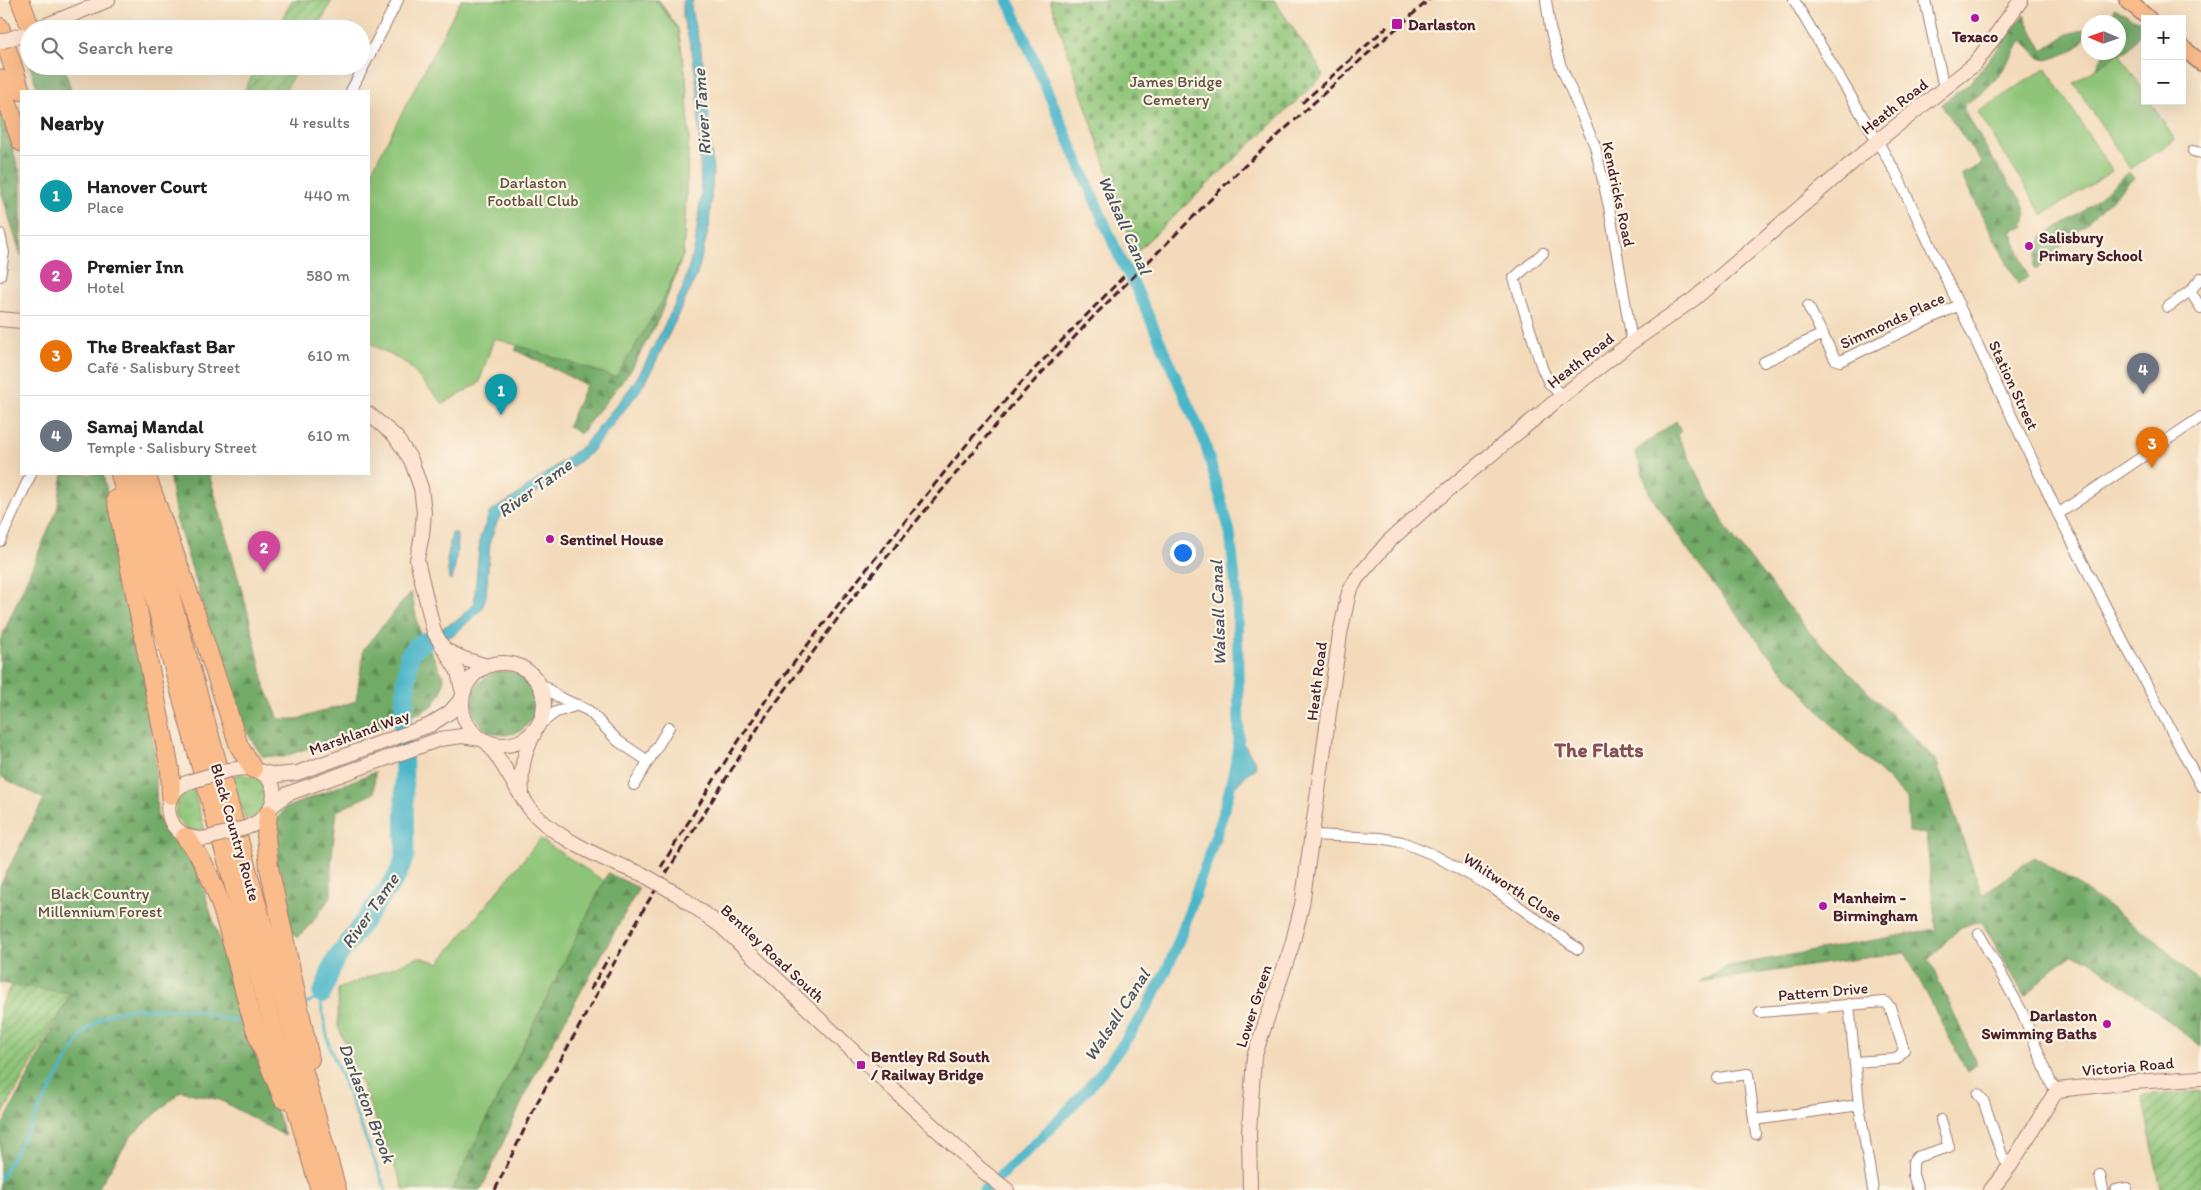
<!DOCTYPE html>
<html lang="en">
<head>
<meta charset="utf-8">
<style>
  body { margin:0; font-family:Itim,sans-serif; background:#f2f2f2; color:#202124 }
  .controls { position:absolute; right:15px; top:15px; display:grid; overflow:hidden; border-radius:0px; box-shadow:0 5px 20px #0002 }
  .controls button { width:45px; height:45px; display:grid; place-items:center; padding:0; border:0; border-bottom:1px solid #e0e0e0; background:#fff; color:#202124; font:25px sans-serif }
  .compass { position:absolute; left:2081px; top:15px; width:45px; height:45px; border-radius:50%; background:#fff; box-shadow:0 5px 20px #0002; rotate:272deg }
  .you { position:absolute; left:1182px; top:552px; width:18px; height:18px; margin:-12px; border:4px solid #fff; border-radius:50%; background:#1a73e8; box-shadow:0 0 0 8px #1a73e833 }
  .badge { display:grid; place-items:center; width:32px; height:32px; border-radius:50%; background:#b5179e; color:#fff; font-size:16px; font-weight:700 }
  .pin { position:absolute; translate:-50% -41px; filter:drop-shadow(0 1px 2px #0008) }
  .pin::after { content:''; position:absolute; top:26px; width:18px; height:15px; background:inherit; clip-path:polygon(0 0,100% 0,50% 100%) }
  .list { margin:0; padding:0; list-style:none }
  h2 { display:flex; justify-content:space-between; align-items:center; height:65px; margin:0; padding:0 20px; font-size:21px }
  h2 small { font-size:16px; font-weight:400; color:#757577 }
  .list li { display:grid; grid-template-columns:32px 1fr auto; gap:15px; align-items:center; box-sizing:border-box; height:80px; padding:0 20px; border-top:1px solid #e0e0e0 }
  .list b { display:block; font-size:19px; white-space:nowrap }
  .list p { margin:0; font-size:16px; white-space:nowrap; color:#757577 }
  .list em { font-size:16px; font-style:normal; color:#757577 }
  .icon { flex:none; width:28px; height:28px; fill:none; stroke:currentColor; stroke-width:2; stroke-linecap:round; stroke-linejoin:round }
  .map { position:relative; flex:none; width:2201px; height:1190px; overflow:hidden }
  .search { position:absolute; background:#fff; box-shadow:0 5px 20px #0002; left:20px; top:20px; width:350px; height:55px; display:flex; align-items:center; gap:12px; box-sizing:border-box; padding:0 18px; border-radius:28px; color:#757577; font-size:19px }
  .panel { position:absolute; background:#fff; box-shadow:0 5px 20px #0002; left:20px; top:90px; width:350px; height:385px; border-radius:0px }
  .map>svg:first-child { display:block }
  .grass { fill:url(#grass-tufts); stroke:#6c7252 }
  .forest { fill:url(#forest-firs); stroke:#5e644a }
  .cemetery { fill:url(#cemetery-stones); stroke:#6c7252 }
  .park { fill:#8ec578; stroke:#6c7252 }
  .garden { fill:url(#garden-furrows); stroke:#6c7252 }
  .water { fill:#4cb6c9; stroke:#4b6a7a }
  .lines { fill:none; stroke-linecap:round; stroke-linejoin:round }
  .stream { stroke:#4cb6c9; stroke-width:3 }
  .canal { stroke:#4cb6c9; stroke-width:11 }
  .river { stroke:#4cb6c9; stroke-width:19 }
  .street-casing { stroke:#9e7c72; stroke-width:12 }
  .secondary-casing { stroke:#9e7c72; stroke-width:16 }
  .primary-casing { stroke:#9e7c72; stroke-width:18 }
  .highway-casing { stroke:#9e7c72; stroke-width:20 }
  .street { stroke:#fff; stroke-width:10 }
  .secondary { stroke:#fde4d1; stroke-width:14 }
  .primary { stroke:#fabc8b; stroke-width:15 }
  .highway { stroke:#fabc8b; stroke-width:18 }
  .rail { stroke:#4a1f2b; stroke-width:3; stroke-dasharray:8 4; stroke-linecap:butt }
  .secondary-bridge-casing { stroke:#9e7c72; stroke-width:16; stroke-linecap:butt }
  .secondary-bridge { stroke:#fde4d1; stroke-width:14 }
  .poi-dot { fill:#b5179e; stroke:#fcf5e5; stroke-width:2 }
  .labels { text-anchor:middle; stroke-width:4.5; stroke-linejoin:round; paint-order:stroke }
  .poi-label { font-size:16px; font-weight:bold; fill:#4a1f2b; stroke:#fcf5e5; text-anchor:start }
  .park-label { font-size:16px; fill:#5e5142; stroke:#fcf5e5 }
  .street-label { font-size:16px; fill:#4a1f2b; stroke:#fcf5e5 }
  .water-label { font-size:18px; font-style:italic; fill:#4b5462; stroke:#fcf5e5 }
  .district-label { font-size:21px; font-weight:bold; fill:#864f56; stroke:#fcf5e5 }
</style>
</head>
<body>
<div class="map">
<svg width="2201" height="1190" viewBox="0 0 2201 1190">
  <defs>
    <pattern id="grass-tufts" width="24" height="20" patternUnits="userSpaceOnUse" patternTransform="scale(1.25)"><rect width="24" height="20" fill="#8ec578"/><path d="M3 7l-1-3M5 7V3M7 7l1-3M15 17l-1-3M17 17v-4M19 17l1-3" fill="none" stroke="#769f63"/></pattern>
    <pattern id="forest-firs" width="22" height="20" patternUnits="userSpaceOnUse" patternTransform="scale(1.25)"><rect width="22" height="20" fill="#72aa68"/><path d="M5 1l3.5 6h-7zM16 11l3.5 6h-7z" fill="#608a56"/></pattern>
    <pattern id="cemetery-stones" width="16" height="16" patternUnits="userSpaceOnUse" patternTransform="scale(1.25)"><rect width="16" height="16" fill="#8ec578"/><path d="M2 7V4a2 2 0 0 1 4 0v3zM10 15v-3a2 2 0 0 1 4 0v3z" fill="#769f63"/></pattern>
    <pattern id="garden-furrows" width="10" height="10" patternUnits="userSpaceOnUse" patternTransform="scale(1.25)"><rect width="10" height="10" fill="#8ec578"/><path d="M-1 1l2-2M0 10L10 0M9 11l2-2" fill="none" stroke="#769f63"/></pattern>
  </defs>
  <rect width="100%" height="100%" fill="#fcf5e5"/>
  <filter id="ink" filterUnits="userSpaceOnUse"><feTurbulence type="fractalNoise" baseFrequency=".02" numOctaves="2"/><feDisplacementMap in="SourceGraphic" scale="10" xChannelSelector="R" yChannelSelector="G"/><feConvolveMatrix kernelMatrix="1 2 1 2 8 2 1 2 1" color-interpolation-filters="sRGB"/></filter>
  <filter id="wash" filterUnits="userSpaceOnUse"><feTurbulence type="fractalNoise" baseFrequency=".0096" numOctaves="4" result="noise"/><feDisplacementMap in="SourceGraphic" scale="20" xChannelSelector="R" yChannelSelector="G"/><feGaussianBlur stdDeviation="1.12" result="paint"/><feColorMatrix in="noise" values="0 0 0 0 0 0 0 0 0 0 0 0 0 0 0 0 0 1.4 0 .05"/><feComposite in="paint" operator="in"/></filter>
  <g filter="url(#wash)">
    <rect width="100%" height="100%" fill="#f3daba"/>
    <!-- grass -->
    <g class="grass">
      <path d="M 242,774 L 258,779 C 273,794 265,815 245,820 L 232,776 Z"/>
      <path d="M 193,788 L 205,831 C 174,835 164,802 193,788 Z"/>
    </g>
    <!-- forest -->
    <g class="forest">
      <path d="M 630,0 L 659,0 L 678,29 L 686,77 L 689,136 L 683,255 L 659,318 L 631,370 L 580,434 L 568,426 L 586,385 L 515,350 L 523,337 Z"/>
      <path d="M 2114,8 L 2145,24 L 2145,30 L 2125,52 L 2097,67 L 2104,53 L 2118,52 L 2118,22 L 2112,22 Z"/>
      <path d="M 2024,15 L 2043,51 L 2068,34 L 2086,29 C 2088,48 2061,56 2046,60 L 2040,58 L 2022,40 L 1998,77 L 1981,94 L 1964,104 L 1964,110 L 2003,176 L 2022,201 L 2026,215 L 2024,227 L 2011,231 L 2028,277 L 2018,284 L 1961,175 L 1982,164 L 1941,104 L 1969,84 Z"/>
      <path d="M 30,66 L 64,66 L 71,91 L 38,91 Z"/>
      <path d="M 0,109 L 21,176 L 21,256 L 0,187 Z"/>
      <path d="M 2129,172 L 2134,178 L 2036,270 L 2034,267 L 2042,237 L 2082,212 Z"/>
      <path d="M 1676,421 L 1681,431 L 1677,435 L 1728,531 L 1809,632 L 1936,760 L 1982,895 L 2034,857 L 2070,879 L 2159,943 L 2201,984 L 2201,1046 L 2090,960 L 2072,955 L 2052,969 L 2025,997 L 1982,922 C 1960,921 1943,945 1929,960 L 1977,1064 L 1967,1072 L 1905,952 L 1699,982 L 1724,967 L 1936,929 L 1926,834 L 1909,832 L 1907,798 L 1840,734 L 1764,649 L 1691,555 L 1650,494 L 1635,451 Z"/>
      <path d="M 63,474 L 103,474 L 136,624 L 155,754 L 157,815 L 167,835 L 195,862 L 250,1040 L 285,1136 L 220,1100 L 181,1091 L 131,1136 L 97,1190 L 0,1190 L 0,1130 L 71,994 L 0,983 L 0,885 L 44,799 L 0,776 L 0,641 L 57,510 Z"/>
      <path d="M 169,474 L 209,474 L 248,613 L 265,687 L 279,719 L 298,719 L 356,701 L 364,648 L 411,592 L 421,639 L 411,646 L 417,652 L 428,646 L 444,678 L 441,693 L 433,705 L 421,712 L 379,727 L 356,731 L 283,757 L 262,756 L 238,718 L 176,518 Z"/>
      <circle cx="504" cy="703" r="32"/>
      <path d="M 375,772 L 374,793 L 337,811 L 331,863 L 331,896 L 312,923 L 297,938 L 292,933 L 272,850 L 273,826 L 285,808 Z"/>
      <path d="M 608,873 L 639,888 L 536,1072 L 481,1190 L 452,1190 Z"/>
    </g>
    <!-- cemetery -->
    <path class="cemetery" d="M 1050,0 L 1274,0 L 1318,65 L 1323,76 L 1135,253 Z"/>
    <!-- park -->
    <g class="park">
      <path d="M 461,0 L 655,0 L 678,29 L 686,77 L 689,136 L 683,255 L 664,298 L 616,377 L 494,338 L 479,383 L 443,404 L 406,363 L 369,343 L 369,176 Z"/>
      <path d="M 2119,53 L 2145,93 L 2145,101 L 2150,101 L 2175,140 L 2130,169 L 2074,83 Z"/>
      <path d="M 2046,68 L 2112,171 L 2043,215 L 1978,112 Z"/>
      <path d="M 540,839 L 604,881 L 452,1190 L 404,1190 L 338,1026 L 338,989 L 419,957 L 439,963 Z"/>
    </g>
    <!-- garden -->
    <g class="garden">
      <path d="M 292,0 L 332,0 L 318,29 L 277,29 Z"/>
      <path d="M 257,66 L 298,66 L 285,91 L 244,91 Z"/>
      <path d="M 11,985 L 71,993 L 0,1119 L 0,1006 Z"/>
      <path d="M 2201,1091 L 2201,1190 L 2161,1190 L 2142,1096 Z"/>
    </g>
    <!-- water -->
    <g class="water">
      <path d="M 683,0 L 693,0 L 691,6 L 693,19 L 700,44 L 706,85 L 713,172 L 709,227 L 697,275 L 650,374 L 638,393 L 590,453 L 548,485 L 504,513 L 498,520 L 490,541 L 486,596 L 482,609 L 455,634 L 417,652 L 413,660 L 403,655 L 410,646 L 421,639 L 459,619 L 474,603 L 480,538 L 490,512 L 513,498 L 584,445 L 631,387 L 644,366 L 683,288 L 695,246 L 701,195 L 698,94 L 692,51 L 683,18 Z"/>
      <path d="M 452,533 L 456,533 C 459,538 455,574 452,579 L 449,579 L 447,560 Z"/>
      <path d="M 1239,737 L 1256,763 L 1255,769 L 1249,772 L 1230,792 L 1236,764 Z"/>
    </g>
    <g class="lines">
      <!-- stream -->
      <g class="stream">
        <path d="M 322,994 L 321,1004 L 329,1045 L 386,1190"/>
        <path d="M 307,1003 L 321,995"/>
        <path d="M 0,1179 L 81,1036 C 108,1007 124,1008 161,1009 C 173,1010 185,1008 196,1011 C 212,1014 226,1021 241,1022"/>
      </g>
      <!-- canal -->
      <path class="canal" d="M 984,1190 C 1050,1132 1114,1070 1156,991 C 1176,955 1188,914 1202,875 C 1218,830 1234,786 1239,737 L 1237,598 L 1230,532 L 1204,440 L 1137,290 L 1121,261 L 1008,0"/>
      <!-- river -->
      <path class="river" d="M 322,994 L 334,962 L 397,876 L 405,856 L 403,719 L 409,656 L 418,645 L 426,641"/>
    </g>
  </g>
  <g filter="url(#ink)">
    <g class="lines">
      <defs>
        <g id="street">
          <path d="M 1546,0 L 1550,28 L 1560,64 L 1595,146 L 1609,207 L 1632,342"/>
          <path d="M 1794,0 L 1896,173 L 2058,514 L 2128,650 L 2201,786"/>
          <path d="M 1925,0 L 1944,88"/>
          <path d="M 351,91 L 398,0"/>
          <path d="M 2193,151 L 2201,153"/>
          <path d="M 0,234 L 4,253 L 0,276"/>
          <path d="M 1543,253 L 1514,278 L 1542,368 L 1549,383 L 1562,396"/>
          <path d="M 2201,278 L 2190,291 L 2201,308"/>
          <path d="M 1808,306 L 1835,359 L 1840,361 L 1959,305"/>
          <path d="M 2168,307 L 2190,291"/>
          <path d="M 1764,362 L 1823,334"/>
          <path d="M 2058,514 L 2201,417"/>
          <path d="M 0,541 L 31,474"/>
          <path d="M 540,683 L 557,696 L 589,711 L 618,741 L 648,761"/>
          <path d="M 539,725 L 556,712 L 578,705"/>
          <path d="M 634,785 L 669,727"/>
          <path d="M 1313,835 L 1380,838 L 1402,842 L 1432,854 L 1490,886 L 1578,949"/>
          <path d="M 1979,934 L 2022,1012 L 2051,1083 L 2057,1090"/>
          <path d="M 1849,1004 L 1859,1105 L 1873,1190"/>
          <path d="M 1760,1012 L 1885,1002 L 1890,1007 L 1904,1050 L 1897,1059 L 1855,1062"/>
          <path d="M 1718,1078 L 1748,1074 L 1756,1134"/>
          <path d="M 1978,1094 L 1983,1100 L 2003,1158 L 2010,1166"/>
          <path d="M 1754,1120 L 1859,1105"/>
          <path d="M 2100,1175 L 2103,1190"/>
          <path d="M 1918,1190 L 1913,1175 L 1913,1162 L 1917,1157 L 1949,1147 L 1941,1120"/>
          <path d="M 2116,1190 L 2127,1188"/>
        </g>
        <g id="secondary">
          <path d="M 37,29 L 108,0"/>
          <path d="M 0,319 L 21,321"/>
          <path d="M 369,414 L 395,436 L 411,460 L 421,488 L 424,512 L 422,535 L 417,560 L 434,632 L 458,672 L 463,693"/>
          <path d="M 447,651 L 464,659 L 487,666"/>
          <circle cx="503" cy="704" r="41"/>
          <path d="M 486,741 C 503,762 513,784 528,806 C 548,835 608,862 642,874"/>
          <path d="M 229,770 C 237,769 245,767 253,769 C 286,779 277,818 245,828"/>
          <path d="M 258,771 L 277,775 L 297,773 L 430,725 L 450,712 L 462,698"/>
          <path d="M 192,781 C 152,792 166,845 208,838"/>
          <path d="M 522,792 C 520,770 524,753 534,734"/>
          <path d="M 272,806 L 287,794 L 440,739 L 462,736 L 481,739"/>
          <path d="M 677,894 L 721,926 L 909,1104 L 979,1168 L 1007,1190"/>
          <path d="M 1250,1190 L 1249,1132 L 1254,1057 L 1292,945 L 1302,905 L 1340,634 L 1349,592 L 1357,578 L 1389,541 L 1425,509 L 1562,396 L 1632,342 L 1694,299 L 1876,142 L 1975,64 L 2021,0"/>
          <path d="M 1991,1190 L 2010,1166 L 2057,1090 L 2132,1082 L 2201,1078"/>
        </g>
        <g id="primary">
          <path d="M 2127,0 L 2149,19"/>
          <path d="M 2182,47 L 2201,63"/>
        </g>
        <g id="highway">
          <path d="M 20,0 L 31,29"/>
          <path d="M 0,27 L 21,91"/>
          <path d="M 0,79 L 21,142"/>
          <path d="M 120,474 L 274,1031 L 320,1190"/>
          <path d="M 134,474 L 169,590 L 337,1190"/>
          <path d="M 146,474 L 192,602 L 239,746 L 253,769"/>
          <path d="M 116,499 L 170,769 L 171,795"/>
          <path d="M 268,814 L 266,836 L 269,867 L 310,1059"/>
          <path d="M 185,837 C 225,881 236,972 255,1028 C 263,1052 274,1075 283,1099"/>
        </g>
      </defs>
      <!-- street casing -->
      <use href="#street" class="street-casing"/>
      <!-- secondary casing -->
      <use href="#secondary" class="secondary-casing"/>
      <!-- primary casing -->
      <use href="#primary" class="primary-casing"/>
      <!-- highway casing -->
      <use href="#highway" class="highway-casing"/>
      <!-- street -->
      <use href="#street" class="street"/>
      <!-- secondary -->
      <use href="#secondary" class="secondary"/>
      <!-- primary -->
      <use href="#primary" class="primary"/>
      <!-- highway -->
      <use href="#highway" class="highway"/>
      <!-- rail -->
      <g class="rail">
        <path d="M 1302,103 L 1387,27"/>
        <path d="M 661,867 L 728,757 L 768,697 L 841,601 L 976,433 L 1022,382 L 1126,274"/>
        <path d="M 590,990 L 609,957"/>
        <path d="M 495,1190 L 538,1101 L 646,905 L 761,723 L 852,599 L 1015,402 L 1092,318 L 1238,172 L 1365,56 L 1429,0"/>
      </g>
      <defs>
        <g id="secondary-bridge">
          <path d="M 0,42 L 21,35"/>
          <path d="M 192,781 L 229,770"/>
          <path d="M 208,838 L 245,828"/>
          <path d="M 642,874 L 677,894"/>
        </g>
      </defs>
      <!-- secondary-bridge casing -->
      <use href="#secondary-bridge" class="secondary-bridge-casing"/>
      <!-- secondary-bridge -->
      <use href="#secondary-bridge" class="secondary-bridge"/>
    </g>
  </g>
  <!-- markers -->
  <g class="poi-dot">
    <circle cx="1975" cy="18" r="5"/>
    <rect x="1391" y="18" width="12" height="12" rx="2.5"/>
    <circle cx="2029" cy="246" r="5"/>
    <circle cx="550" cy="539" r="5"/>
    <circle cx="1823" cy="906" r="5"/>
    <circle cx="2107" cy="1024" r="5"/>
    <rect x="856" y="1060" width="10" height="10" rx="2.5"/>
  </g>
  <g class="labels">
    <!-- poi labels -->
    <g class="poi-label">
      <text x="1408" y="30">Darlaston</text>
      <text x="1975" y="42" text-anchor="middle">Texaco</text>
      <text x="2039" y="243">Salisbury<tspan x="2039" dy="18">Primary School</tspan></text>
      <text x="560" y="545">Sentinel House</text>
      <text x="1833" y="903">Manheim -<tspan x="1833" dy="18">Birmingham</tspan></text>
      <text x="2097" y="1021" text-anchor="end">Darlaston<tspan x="2097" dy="18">Swimming Baths</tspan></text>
      <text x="871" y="1062">Bentley Rd South<tspan x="871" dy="18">/ Railway Bridge</tspan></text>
    </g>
    <!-- park labels -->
    <g class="park-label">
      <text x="1176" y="87">James Bridge<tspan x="1176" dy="18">Cemetery</tspan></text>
      <text x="533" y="188">Darlaston<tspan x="533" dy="18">Football Club</tspan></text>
      <text x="100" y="899">Black Country<tspan x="100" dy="18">Millennium Forest</tspan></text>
    </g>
    <!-- street labels -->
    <g class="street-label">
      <text transform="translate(1894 106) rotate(-38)" y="6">Heath Road</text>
      <text transform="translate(1619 194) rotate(78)" y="6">Kendricks Road</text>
      <text transform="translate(1892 320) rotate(-25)" y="6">Simmonds Place</text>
      <text transform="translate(1580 360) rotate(-38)" y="6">Heath Road</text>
      <text transform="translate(2014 385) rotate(65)" y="6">Station Street</text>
      <text transform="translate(1316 681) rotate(-83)" y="6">Heath Road</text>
      <text transform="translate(359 732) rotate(-20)" y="6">Marshland Way</text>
      <text transform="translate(236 832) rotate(74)" y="6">Black Country Route</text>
      <text transform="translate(1513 887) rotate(33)" y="6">Whitworth Close</text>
      <text transform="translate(773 953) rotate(43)" y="6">Bentley Road South</text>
      <text transform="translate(1823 991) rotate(-5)" y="6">Pattern Drive</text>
      <text transform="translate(1253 1006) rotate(-72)" y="6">Lower Green</text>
      <text transform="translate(2128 1066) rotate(-5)" y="6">Victoria Road</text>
    </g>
    <!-- water labels -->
    <g class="water-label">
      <text transform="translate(702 112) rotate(-94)" y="6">River Tame</text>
      <text transform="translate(1125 225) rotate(66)" y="6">Walsall Canal</text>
      <text transform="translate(535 488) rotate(-36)" y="6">River Tame</text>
      <text transform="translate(1218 613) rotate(-92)" y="6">Walsall Canal</text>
      <text transform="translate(370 911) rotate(-55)" y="6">River Tame</text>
      <text transform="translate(1117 1015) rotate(-57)" y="6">Walsall Canal</text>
      <text transform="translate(367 1103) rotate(69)" y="6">Darlaston Brook</text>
    </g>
    <!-- district labels -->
    <g class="district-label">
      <text x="1599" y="757">The Flatts</text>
    </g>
  </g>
</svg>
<div class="controls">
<button>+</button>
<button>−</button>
</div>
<svg class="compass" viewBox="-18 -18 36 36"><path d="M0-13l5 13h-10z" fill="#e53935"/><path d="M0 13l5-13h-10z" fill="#757577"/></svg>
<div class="you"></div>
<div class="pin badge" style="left:501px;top:415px;background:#0f9aa8">1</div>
<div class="pin badge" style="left:264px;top:572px;background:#d1479c">2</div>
<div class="pin badge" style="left:2152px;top:468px;background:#e8710a">3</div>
<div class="pin badge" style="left:2143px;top:394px;background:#6b7280">4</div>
<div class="search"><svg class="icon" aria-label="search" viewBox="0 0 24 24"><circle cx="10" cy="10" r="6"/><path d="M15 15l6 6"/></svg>Search here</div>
<section class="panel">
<h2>Nearby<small>4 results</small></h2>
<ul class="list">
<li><span class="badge" style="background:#0f9aa8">1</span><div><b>Hanover Court</b><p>Place</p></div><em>440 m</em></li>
<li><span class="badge" style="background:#d1479c">2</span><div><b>Premier Inn</b><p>Hotel</p></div><em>580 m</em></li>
<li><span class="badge" style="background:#e8710a">3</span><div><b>The Breakfast Bar</b><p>Café · Salisbury Street</p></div><em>610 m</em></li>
<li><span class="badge" style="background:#6b7280">4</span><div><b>Samaj Mandal</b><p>Temple · Salisbury Street</p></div><em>610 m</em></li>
</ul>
</section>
</div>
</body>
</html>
